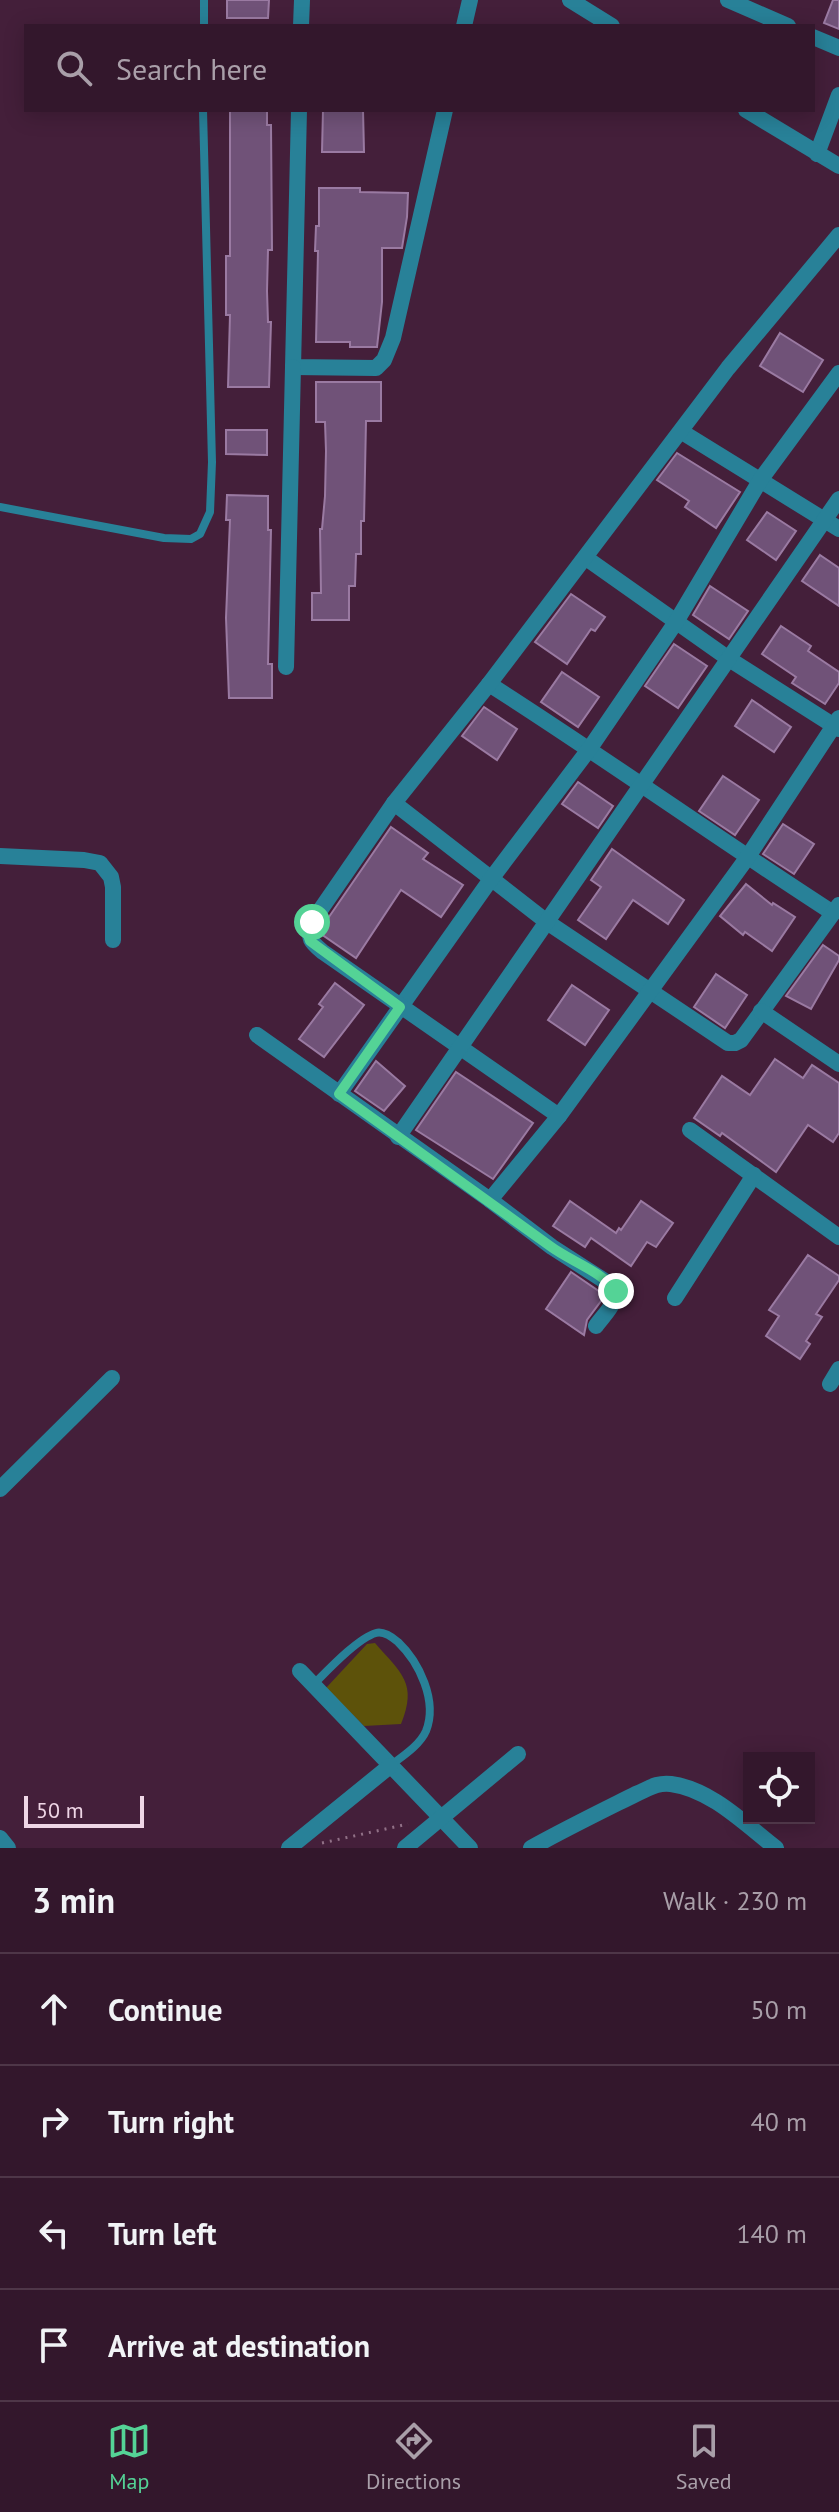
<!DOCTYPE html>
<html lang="en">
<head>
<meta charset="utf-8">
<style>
  body { margin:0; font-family:"PT Sans",sans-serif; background:#3e2438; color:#f1f3f6 }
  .controls { position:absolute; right:24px; bottom:24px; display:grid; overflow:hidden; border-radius:0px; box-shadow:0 4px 20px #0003 }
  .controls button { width:72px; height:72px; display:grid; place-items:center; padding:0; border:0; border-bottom:2px solid #4e3648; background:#33172c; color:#f1f3f6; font:40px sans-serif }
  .scale { position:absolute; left:24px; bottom:20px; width:120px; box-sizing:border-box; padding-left:8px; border:4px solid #efd6e6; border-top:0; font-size:22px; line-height:28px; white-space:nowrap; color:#efd6e6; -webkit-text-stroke:6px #441f3a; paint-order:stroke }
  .stop { position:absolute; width:24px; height:24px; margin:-18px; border:6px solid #54d396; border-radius:50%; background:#fff }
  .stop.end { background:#54d396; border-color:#fff; box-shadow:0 2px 8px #0008 }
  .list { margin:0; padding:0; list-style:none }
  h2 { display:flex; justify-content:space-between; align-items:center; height:104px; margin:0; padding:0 32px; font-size:34px }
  h2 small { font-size:26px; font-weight:400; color:#a99fa9 }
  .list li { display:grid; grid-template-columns:52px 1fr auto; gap:24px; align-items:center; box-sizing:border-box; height:112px; padding:0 32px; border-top:2px solid #4e3648 }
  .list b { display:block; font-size:30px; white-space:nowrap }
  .list em { font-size:26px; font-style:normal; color:#a99fa9 }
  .icon { flex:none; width:44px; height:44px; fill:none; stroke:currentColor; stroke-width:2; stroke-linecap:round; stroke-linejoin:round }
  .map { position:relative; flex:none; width:839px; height:1848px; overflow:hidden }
  .search { position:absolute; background:#33172c; box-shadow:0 4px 20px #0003; left:24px; right:24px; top:24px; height:88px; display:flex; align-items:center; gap:20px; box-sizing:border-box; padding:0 28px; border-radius:0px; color:#a99fa9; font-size:30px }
  .sheet { height:552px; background:#33172c }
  nav { display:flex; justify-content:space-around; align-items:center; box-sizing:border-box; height:112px; border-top:2px solid #4e3648; background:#33172c; font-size:22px; color:#a99fa9 }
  nav a { display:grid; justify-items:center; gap:4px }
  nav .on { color:#54d396 }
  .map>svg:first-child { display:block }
  .green { fill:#5d520a }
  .building { fill:#705278; stroke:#9a7aa2; stroke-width:2 }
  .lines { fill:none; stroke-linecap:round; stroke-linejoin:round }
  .path { stroke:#917187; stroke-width:3; stroke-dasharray:2 6; stroke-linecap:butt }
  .service { stroke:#288198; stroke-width:8 }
  .minor { stroke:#288198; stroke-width:16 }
  .tertiary { stroke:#288198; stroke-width:16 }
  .route { stroke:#54d396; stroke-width:10 }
</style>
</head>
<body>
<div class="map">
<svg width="839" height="1848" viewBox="0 0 839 1848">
  <rect width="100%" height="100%" fill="#441f3a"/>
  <!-- green -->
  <path class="green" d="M 375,1643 C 401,1673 418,1683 401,1724 L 364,1726 L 326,1688 L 367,1644 Z"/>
  <!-- building -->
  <g class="building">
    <path d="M 227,0 L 269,0 L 268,18 L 227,18 Z"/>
    <path d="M 833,0 L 839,0 L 839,29 L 824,23 Z"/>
    <path d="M 230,110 L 267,110 L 267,125 L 271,125 L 272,250 L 268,250 L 267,291 L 268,322 L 271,322 L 269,387 L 228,387 L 230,315 L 226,315 L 226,256 L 230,256 Z"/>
    <path d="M 323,110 L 363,110 L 364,152 L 322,152 Z"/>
    <path d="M 319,188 L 360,188 L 360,192 L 408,193 L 407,217 L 402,248 L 382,248 L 382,302 L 377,347 L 350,347 L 350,342 L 316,342 L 318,251 L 315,251 L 316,226 L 319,226 Z"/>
    <path d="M 780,333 L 823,360 L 803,392 L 760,366 Z"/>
    <path d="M 316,382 L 381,382 L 381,421 L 366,421 L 364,521 L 361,521 L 361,554 L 356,554 L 355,586 L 349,586 L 349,620 L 312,620 L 312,593 L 321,593 L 320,529 L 322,529 L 325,496 L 326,451 L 325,422 L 316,422 Z"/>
    <path d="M 226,430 L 267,430 L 267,455 L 226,454 Z"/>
    <path d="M 677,453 L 740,492 L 716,528 L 685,507 L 689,501 L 657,480 Z"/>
    <path d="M 227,495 L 268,496 L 268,530 L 271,530 L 268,664 L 272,664 L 272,698 L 229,698 L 226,618 L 230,520 L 226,520 Z"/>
    <path d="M 767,512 L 796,531 L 776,560 L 747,540 Z"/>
    <path d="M 820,555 L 839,568 L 839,606 L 802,581 Z"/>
    <path d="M 710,586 L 748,611 L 729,639 L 693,615 Z"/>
    <path d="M 571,594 L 605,617 L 595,631 L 591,629 L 567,664 L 535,642 Z"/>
    <path d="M 781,626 L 811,646 L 808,651 L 839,672 L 839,683 L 825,704 L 792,683 L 796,677 L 762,654 Z"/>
    <path d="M 674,644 L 707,666 L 678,708 L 645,686 Z"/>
    <path d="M 562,672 L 599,697 L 578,727 L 541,702 Z"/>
    <path d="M 752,700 L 791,727 L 774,752 L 735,726 Z"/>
    <path d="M 484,707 L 517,729 L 497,760 L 462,736 Z"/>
    <path d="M 723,776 L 759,800 L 735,835 L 699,811 Z"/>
    <path d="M 578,782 L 613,806 L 598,828 L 562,804 Z"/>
    <path d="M 783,824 L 814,844 L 794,874 L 763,854 Z"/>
    <path d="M 391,827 L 428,853 L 423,859 L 463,885 L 441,917 L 401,890 L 356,958 L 321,934 L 322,927 Z"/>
    <path d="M 612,849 L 684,900 L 668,924 L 633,900 L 606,939 L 578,920 L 601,887 L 591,880 Z"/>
    <path d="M 746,884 L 772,905 L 773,903 L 795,917 L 772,951 L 745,932 L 743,935 L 720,916 Z"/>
    <path d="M 823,945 L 839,956 L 839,960 L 811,1009 L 786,996 Z"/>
    <path d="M 716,974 L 747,995 L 725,1028 L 694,1007 Z"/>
    <path d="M 335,983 L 364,1005 L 324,1057 L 299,1039 L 323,1007 L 319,1004 Z"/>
    <path d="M 572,985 L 609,1010 L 585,1045 L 548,1020 Z"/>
    <path d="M 775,1059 L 803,1078 L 812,1065 L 839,1083 L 839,1133 L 833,1142 L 808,1125 L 776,1172 L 722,1133 L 720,1136 L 694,1118 L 722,1076 L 750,1095 Z"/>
    <path d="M 376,1061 L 405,1086 L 384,1111 L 355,1091 Z"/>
    <path d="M 456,1072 L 533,1123 L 493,1179 L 416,1130 Z"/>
    <path d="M 570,1201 L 616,1233 L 619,1228 L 621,1230 L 641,1201 L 673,1223 L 656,1247 L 647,1242 L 631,1266 L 591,1238 L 585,1247 L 553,1226 Z"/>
    <path d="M 808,1255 L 839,1276 L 839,1280 L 816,1314 L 822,1317 L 806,1341 L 810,1344 L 800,1359 L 766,1336 L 779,1316 L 769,1310 Z"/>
    <path d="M 571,1272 L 603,1294 L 601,1301 L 587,1320 L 584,1335 L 546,1309 Z"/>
  </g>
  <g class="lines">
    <!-- path -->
    <path class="path" d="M 322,1843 L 408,1824"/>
    <!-- service -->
    <g class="service">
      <path d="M 204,26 L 204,0"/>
      <path d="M 0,507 L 164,538 L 191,539 L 200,534 L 210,512 L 212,462 L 203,110"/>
      <path d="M 314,1684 C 328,1670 358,1638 376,1633 C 383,1631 392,1637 398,1642 C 419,1662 438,1701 426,1731 C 420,1745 403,1756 391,1765"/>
    </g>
    <!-- minor -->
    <g class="minor">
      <path d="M 728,0 L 788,26"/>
      <path d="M 301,26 L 302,0"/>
      <path d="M 464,26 L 470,0"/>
      <path d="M 813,37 L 839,48"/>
      <path d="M 299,110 L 293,367 L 376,368 L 384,360 L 393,338 L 445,110"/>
      <path d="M 817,154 L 839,95"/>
      <path d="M 682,432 L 839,529"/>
      <path d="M 586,558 L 729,659 L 839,729"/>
      <path d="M 286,667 L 293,367"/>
      <path d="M 489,684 C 605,758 717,838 833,913"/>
      <path d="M 394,803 L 547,922 L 728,1043 L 735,1043 L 741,1040 L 839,905"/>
      <path d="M 0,856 L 84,860 L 100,863 L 111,877 L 113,887 L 113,940"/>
      <path d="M 761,1011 L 839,1064"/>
      <path d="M 257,1035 L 490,1200 L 552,1247 L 611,1285 C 622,1300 605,1313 596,1326"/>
      <path d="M 339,1094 L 491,879 L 590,748 L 676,622 L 761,479 L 839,373"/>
      <path d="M 559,1116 L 323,952 C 311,942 307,939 312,922 L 394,803 L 489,684 L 728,368 L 839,235"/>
      <path d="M 690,1130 L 839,1237"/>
      <path d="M 398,1137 L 839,499"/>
      <path d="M 490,1200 L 559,1116 L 747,858 L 839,718"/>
      <path d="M 675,1298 L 754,1175"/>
      <path d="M 830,1384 L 839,1369"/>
      <path d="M 0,1489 L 112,1378"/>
      <path d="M 300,1671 L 470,1848"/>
      <path d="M 0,1838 L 8,1848"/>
      <path d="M 289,1848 L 390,1766"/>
      <path d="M 405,1848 L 518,1754"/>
      <path d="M 531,1848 C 567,1828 600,1812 636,1794 C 648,1789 657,1782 671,1784 C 711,1789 746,1825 776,1848"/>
    </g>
    <!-- tertiary -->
    <g class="tertiary">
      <path d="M 570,0 L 612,26"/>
      <path d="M 746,110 L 839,166"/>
    </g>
  </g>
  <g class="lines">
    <!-- route -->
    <path class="route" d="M 312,922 L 308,935 L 310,941 L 400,1007 L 339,1094 C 409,1145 480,1195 550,1246 C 570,1261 601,1271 616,1291"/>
  </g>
</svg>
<div class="controls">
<button><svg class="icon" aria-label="locate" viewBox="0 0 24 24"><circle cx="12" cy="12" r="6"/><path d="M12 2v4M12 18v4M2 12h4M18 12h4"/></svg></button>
</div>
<div class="scale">50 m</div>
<div class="stop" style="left:312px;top:922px"></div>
<div class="stop end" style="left:616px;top:1291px"></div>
<div class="search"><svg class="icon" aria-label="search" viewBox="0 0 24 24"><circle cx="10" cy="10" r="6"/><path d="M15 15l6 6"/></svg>Search here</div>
</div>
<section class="sheet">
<h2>3 min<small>Walk · 230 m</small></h2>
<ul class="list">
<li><svg class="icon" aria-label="ahead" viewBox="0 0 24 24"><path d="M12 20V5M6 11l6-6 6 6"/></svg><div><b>Continue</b></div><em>50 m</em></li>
<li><svg class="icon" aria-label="right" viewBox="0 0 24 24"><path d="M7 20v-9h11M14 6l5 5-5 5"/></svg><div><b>Turn right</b></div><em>40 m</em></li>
<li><svg class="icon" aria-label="left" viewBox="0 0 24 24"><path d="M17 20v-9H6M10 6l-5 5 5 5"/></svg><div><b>Turn left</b></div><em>140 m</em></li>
<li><svg class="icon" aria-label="arrive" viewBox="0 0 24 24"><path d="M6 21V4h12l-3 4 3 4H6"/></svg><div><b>Arrive at destination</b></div></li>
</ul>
</section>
<nav>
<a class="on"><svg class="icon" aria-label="map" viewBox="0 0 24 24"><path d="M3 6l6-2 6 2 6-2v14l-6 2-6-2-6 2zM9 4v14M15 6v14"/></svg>Map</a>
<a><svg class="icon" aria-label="directions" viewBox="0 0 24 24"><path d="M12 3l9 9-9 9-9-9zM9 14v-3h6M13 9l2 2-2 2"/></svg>Directions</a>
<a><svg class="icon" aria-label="saved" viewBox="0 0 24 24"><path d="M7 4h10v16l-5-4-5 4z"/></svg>Saved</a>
</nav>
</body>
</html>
